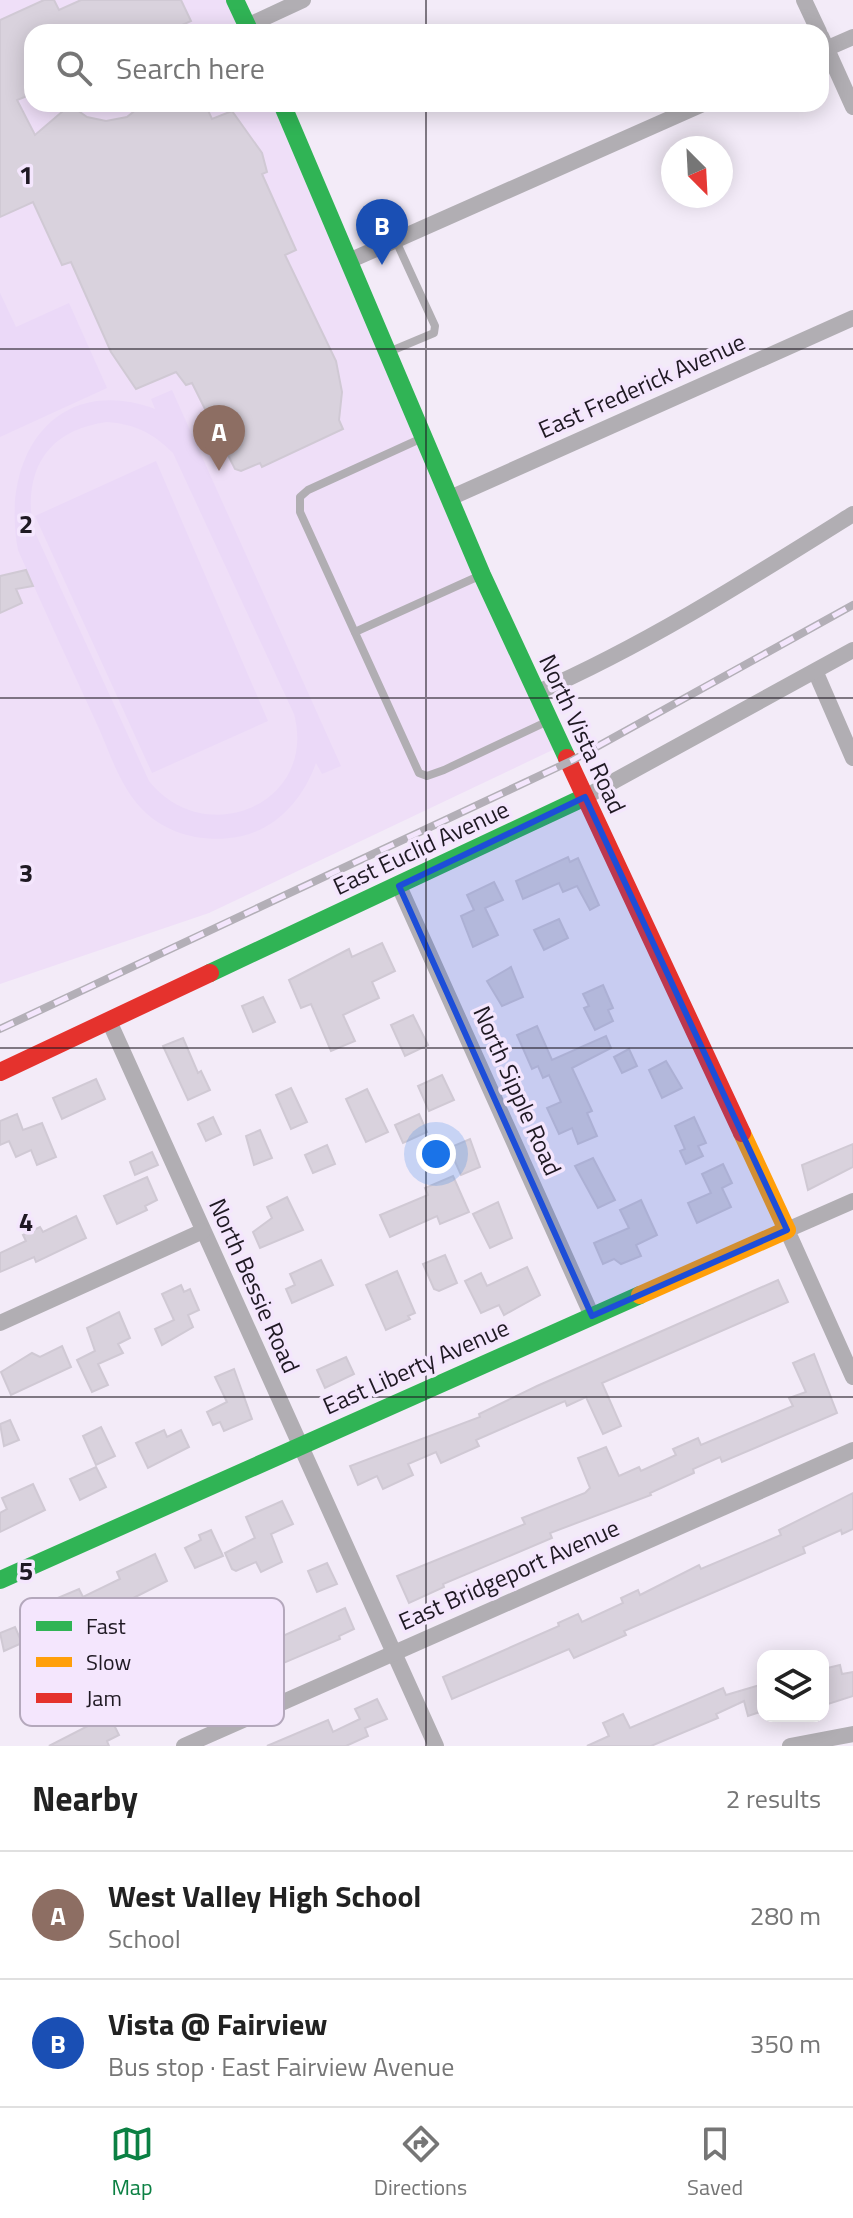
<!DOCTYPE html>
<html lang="en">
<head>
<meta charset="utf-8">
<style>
  body { margin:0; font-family:"Titillium Web",sans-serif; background:#f2f2f2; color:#222 }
  .controls { position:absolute; right:24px; bottom:24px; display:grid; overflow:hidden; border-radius:16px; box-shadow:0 4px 20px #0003 }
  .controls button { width:72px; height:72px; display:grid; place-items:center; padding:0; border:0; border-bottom:2px solid #e0e0e0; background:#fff; color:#222; font:40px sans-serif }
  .compass { position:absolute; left:661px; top:136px; width:72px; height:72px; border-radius:50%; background:#fff; box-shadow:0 4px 20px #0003; rotate:156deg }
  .you { position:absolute; left:436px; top:1154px; width:28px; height:28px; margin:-20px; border:6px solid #fff; border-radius:50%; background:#1a73e8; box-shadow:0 0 0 12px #1a73e833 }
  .badge { display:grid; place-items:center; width:52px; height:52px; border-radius:50%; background:#0b8043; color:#fff; font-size:26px; font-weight:700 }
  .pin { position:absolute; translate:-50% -66px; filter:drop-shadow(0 2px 4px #0008) }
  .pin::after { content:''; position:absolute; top:42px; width:28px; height:24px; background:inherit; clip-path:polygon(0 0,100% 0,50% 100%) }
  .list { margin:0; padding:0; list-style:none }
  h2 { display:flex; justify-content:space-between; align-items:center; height:104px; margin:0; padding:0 32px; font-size:34px }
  h2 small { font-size:26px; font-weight:400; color:#767676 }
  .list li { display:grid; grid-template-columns:52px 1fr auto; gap:24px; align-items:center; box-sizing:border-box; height:128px; padding:0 32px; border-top:2px solid #e0e0e0 }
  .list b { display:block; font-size:30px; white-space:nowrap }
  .list p { margin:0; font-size:26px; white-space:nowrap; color:#767676 }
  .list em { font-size:26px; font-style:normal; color:#767676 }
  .icon { flex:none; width:44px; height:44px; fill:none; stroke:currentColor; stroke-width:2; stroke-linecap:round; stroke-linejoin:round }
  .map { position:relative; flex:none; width:853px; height:1746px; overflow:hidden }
  .search { position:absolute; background:#fff; box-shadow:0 4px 20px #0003; left:24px; right:24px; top:24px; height:88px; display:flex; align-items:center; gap:20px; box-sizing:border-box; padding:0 28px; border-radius:24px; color:#767676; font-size:30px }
  .sheet { height:360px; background:#fff }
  nav { display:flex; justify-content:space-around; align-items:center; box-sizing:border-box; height:112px; border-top:2px solid #e0e0e0; background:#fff; font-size:22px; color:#767676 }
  nav a { display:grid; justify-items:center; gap:4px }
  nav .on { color:#0b8043 }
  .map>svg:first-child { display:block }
  .built { fill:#efdff8 }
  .green { fill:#ebd9f8; fill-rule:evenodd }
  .building { fill:#d9d2dd; stroke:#d0c9d4; stroke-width:2 }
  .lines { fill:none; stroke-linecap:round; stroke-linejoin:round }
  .lane { stroke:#b1aeb3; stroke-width:8 }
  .street { stroke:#b1aeb3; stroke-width:16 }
  .fast { stroke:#30b455; stroke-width:18 }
  .slow { stroke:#ff9f0a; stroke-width:18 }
  .jam { stroke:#e5322d; stroke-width:18 }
  .rail-casing { stroke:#b3afb7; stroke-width:8 }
  .rail { stroke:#f4e6fd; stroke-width:5; stroke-dasharray:15; stroke-linecap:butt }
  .marked { fill:#1d4ed8; fill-opacity:0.2; stroke:#1d4ed8; stroke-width:6; stroke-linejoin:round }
  .grid { fill:none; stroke:#1f1923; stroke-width:2; stroke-opacity:0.55 }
  .labels { text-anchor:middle; stroke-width:7; stroke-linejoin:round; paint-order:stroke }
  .street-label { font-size:24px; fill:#1f1923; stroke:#f4e6fd }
  .key { fill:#f4e6fd; stroke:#b4a8bc; stroke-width:2 }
  .key-label { font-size:22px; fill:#1f1923 }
  .grid-label { font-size:26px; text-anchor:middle; font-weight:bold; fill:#1f1923; stroke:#f4e6fd; stroke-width:7; stroke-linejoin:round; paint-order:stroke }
</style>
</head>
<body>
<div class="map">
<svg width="853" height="1746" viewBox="0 0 853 1746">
  <rect width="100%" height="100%" fill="#f3ebf8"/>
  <!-- built -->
  <path class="built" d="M 0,0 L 235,0 L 250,32 L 32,32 L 32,104 L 282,104 L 561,746 L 209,913 L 0,984 Z"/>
  <!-- green -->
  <g class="green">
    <path d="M 0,293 L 16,327 L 69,303 L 107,388 L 0,437 Z"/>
    <path d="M 172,390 L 341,766 L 322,774 L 316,763 C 304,797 278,828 242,836 C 206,844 166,835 141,808 C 119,785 109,750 96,722 C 70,665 43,608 18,550 C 0,455 56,373 155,409 L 151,399 ZM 107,422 C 135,424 153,433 173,453 L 294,714 C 318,804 205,851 149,781 L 33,528 C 23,470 47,430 107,422 Z"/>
    <path d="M 156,461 L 268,721 L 152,773 L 35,516 Z"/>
  </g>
  <!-- building -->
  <g class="building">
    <path d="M 44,0 L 54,0 L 59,10 L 81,0 L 181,0 L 191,21 L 167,32 L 32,32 L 32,94 L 17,100 L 35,135 L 70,105 L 87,117 L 106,121 L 127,117 L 143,104 L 205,104 L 212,119 L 232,111 L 262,153 L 267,172 L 262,174 L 296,250 L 285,255 L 336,361 L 342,392 L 339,420 L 343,429 L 262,467 L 260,463 L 241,471 L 235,469 L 192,383 L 186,385 L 176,372 L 136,389 L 111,352 L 71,262 L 62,265 L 33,202 L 0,217 L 0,20 Z"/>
    <path d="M 26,570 L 33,586 L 16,589 L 22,603 L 0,613 L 0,576 Z"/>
    <path d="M 568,857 L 570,862 L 578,858 L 599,905 L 590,910 L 577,886 L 563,892 L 559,883 L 523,899 L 516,881 Z"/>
    <path d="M 494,882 L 503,900 L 485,908 L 498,935 L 473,947 L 461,916 L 474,910 L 467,895 Z"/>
    <path d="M 559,919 L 568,938 L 544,950 L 534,930 Z"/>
    <path d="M 382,943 L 395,971 L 372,982 L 379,998 L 343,1015 L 355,1041 L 331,1051 L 311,1004 L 301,1008 L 289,980 L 349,949 L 352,957 Z"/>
    <path d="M 511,967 L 523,997 L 502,1006 L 487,981 Z"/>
    <path d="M 603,985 L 613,1008 L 608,1010 L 613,1021 L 595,1030 L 584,1008 L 589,1006 L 583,994 Z"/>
    <path d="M 263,997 L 275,1022 L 253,1032 L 242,1006 Z"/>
    <path d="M 413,1015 L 428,1045 L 405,1056 L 391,1025 Z"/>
    <path d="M 537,1026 L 552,1060 L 606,1036 L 611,1048 L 572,1068 L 592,1111 L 587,1113 L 597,1136 L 578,1144 L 572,1128 L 559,1134 L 547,1108 L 561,1102 L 549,1075 L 543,1078 L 538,1066 L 532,1069 L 517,1035 Z"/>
    <path d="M 183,1038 L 198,1073 L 201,1071 L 210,1090 L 188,1100 L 163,1046 Z"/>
    <path d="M 629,1049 L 637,1066 L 622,1073 L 614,1057 Z"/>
    <path d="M 666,1061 L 682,1088 L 662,1098 L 649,1070 Z"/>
    <path d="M 442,1075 L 454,1100 L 429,1111 L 418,1086 Z"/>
    <path d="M 96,1079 L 105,1099 L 62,1119 L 53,1098 Z"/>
    <path d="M 291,1088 L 307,1122 L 291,1129 L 276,1095 Z"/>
    <path d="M 367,1089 L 388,1132 L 366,1142 L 346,1099 Z"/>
    <path d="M 17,1114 L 23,1130 L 42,1123 L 56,1157 L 37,1165 L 31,1150 L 16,1157 L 9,1141 L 0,1145 L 0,1121 Z"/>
    <path d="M 419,1114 L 427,1132 L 403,1143 L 395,1125 Z"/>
    <path d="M 213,1117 L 221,1134 L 206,1141 L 198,1124 Z"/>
    <path d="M 694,1117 L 706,1143 L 698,1146 L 703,1156 L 686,1164 L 680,1151 L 685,1149 L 675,1126 Z"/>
    <path d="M 260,1130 L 272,1158 L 254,1165 L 246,1136 Z"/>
    <path d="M 470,1139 L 480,1167 L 461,1175 L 449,1148 Z"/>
    <path d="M 853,1144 L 853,1167 L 808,1190 L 802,1165 Z"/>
    <path d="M 327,1145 L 335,1164 L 313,1173 L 305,1155 Z"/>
    <path d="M 152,1152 L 158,1165 L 135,1175 L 130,1162 Z"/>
    <path d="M 593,1158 L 615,1200 L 598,1208 L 575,1166 Z"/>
    <path d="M 723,1164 L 732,1183 L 722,1188 L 731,1207 L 697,1223 L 688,1203 L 711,1193 L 702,1174 Z"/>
    <path d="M 453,1176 L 469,1212 L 440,1224 L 437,1216 L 390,1237 L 380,1215 L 428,1195 L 425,1188 Z"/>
    <path d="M 147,1177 L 157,1200 L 145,1206 L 147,1210 L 117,1224 L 104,1196 Z"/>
    <path d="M 287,1197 L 303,1230 L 260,1248 L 253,1232 L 272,1218 L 267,1207 Z"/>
    <path d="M 641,1200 L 657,1235 L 636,1245 L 641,1256 L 621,1264 L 614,1259 L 603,1264 L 594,1243 L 629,1228 L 620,1210 Z"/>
    <path d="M 498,1202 L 512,1238 L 490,1248 L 473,1214 Z"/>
    <path d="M 76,1216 L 86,1238 L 36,1262 L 34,1257 L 0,1272 L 0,1253 L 26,1241 L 23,1235 L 40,1227 L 43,1232 Z"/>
    <path d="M 445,1255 L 457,1283 L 439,1291 L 434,1289 L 423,1264 Z"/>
    <path d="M 321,1260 L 333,1285 L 292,1303 L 286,1289 L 295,1285 L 290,1274 Z"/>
    <path d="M 527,1267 L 540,1295 L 504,1315 L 499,1305 L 481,1313 L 465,1281 L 481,1273 L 487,1286 Z"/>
    <path d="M 397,1271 L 415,1313 L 408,1316 L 410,1319 L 386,1330 L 366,1285 Z"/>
    <path d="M 778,1280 L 788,1302 L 602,1383 L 621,1426 L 603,1434 L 586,1397 L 567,1406 L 565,1401 L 476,1440 L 479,1446 L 441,1463 L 436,1452 L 408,1464 L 413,1475 L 383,1489 L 377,1476 L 358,1485 L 350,1466 L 480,1417 L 479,1414 L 537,1386 Z"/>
    <path d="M 181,1285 L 184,1292 L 190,1289 L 199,1310 L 188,1315 L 193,1327 L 162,1345 L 155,1329 L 174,1320 L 162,1294 Z"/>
    <path d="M 119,1312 L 130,1338 L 118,1344 L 123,1353 L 98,1364 L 108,1385 L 92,1392 L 77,1360 L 95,1351 L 87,1328 Z"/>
    <path d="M 62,1346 L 71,1367 L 11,1395 L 1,1372 L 32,1353 L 40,1357 Z"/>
    <path d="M 814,1354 L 837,1413 L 722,1462 L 720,1457 L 693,1469 L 694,1473 L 650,1493 L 651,1495 L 550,1533 L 552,1538 L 443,1584 L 444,1587 L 409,1603 L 397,1576 L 525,1524 L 522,1518 L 585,1493 L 590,1488 L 578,1458 L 606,1447 L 619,1476 L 639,1467 L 641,1471 L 676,1455 L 673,1449 L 698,1438 L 701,1445 L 793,1406 L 789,1398 L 806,1392 L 793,1363 Z"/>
    <path d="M 346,1357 L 354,1374 L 325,1388 L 317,1370 Z"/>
    <path d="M 234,1369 L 252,1419 L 224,1431 L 220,1422 L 213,1425 L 207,1412 L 227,1402 L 215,1377 Z"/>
    <path d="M 10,1420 L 19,1440 L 4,1446 L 0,1424 Z"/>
    <path d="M 101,1427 L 115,1456 L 96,1465 L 83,1436 Z"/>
    <path d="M 164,1430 L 167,1437 L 181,1430 L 189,1447 L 148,1468 L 136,1443 Z"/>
    <path d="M 96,1467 L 106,1487 L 80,1500 L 70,1479 Z"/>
    <path d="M 33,1484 L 45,1510 L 0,1532 L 0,1513 L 7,1509 L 2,1498 Z"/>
    <path d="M 853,1493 L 853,1529 L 842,1534 L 841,1530 L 803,1547 L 805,1553 L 624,1631 L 626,1635 L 574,1658 L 569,1649 L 452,1699 L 443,1677 L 559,1626 L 558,1623 L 578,1614 L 582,1622 L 623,1603 L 621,1598 L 638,1590 L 640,1595 L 699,1565 L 701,1569 L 781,1535 L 779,1530 Z"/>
    <path d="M 282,1501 L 293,1524 L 271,1534 L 282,1562 L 261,1572 L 256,1562 L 236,1571 L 232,1569 L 225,1553 L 255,1538 L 246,1517 Z"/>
    <path d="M 211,1530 L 223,1556 L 195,1568 L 185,1548 L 201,1540 L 199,1535 Z"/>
    <path d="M 155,1554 L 167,1581 L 58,1636 L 63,1646 L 39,1657 L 27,1630 L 55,1618 L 48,1602 L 79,1589 L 83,1597 L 120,1579 L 117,1572 Z"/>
    <path d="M 327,1563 L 337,1584 L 317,1592 L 308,1571 Z"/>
    <path d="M 345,1608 L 354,1629 L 339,1636 L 340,1639 L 215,1692 L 205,1671 Z"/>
    <path d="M 15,1627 L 22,1643 L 4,1651 L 0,1633 Z"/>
    <path d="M 840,1665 L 842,1674 L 853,1672 L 853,1696 L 828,1704 L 827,1699 L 823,1700 L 823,1669 Z"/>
    <path d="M 763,1684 L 763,1711 L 748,1716 L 744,1701 L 716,1714 L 718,1718 L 651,1746 L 587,1746 L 609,1736 L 603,1723 L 623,1714 L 630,1728 L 723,1688 L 726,1695 Z"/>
    <path d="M 377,1699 L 387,1719 L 365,1728 L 368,1736 L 346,1746 L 267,1746 L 328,1720 L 333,1732 L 360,1719 L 355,1709 Z"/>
    <path d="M 109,1715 L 119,1735 L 107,1741 L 109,1746 L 49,1746 Z"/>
  </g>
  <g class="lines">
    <!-- lane -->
    <g class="lane">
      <path d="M 391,351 L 434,333 L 435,326 L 396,241"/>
      <path d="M 420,439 L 308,490 L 300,497 L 300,512 L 419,773 L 427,776 L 444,770 L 546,722"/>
      <path d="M 355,632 L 479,576"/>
    </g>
    <!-- street -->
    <g class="street">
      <path d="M 804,0 L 819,32"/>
      <path d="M 247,26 L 303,0"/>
      <path d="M 821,36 L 853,107"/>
      <path d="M 821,51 L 853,37"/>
      <path d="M 351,260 L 703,104"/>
      <path d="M 450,498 L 853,318"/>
      <path d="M 816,673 L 853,758"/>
      <path d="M 536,693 C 646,645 751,578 853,514"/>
      <path d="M 585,797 L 853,650"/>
      <path d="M 399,886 L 592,1316"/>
      <path d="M 109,1021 L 436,1746"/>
      <path d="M 853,1201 L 787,1230 L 853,1377"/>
      <path d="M 0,1323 L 203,1231"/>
      <path d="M 184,1746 L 853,1450"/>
      <path d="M 790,1746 L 853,1734"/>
    </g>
    <!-- fast -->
    <g class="fast">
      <path d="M 235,0 L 250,32"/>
      <path d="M 282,104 L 482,575 L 567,758"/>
      <path d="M 210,973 L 585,797"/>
      <path d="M 0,1580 L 640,1295"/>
    </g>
    <!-- slow -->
    <path class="slow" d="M 640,1295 L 787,1230 L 742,1133"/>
    <!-- jam -->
    <g class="jam">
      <path d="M 567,758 L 742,1133"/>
      <path d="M 0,1072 L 210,973"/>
    </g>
    <defs>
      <path id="rail" d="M 0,1029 L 573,760 L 853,605"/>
    </defs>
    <!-- rail casing -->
    <use href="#rail" class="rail-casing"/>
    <!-- rail -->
    <use href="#rail" class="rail"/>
  </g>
  <!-- marked area -->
  <path class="marked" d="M 585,797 L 787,1230 L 592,1316 L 399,886 Z"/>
  <!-- grid -->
  <path class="grid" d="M 426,0 L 426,32M 426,104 L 426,1746M 0,349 L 853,349M 0,698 L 853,698M 0,1048 L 853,1048M 0,1397 L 853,1397"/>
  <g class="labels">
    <!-- street labels -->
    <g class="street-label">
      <text transform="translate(642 386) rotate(-24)" y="8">East Frederick Avenue</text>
      <text transform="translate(582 734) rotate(65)" y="8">North Vista Road</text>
      <text transform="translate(421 848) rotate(-25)" y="8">East Euclid Avenue</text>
      <text transform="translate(517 1091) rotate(66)" y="8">North Sipple Road</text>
      <text transform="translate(254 1286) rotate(66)" y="8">North Bessie Road</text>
      <text transform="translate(416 1367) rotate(-24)" y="8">East Liberty Avenue</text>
      <text transform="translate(509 1575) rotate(-24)" y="8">East Bridgeport Avenue</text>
    </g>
  </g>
  <!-- legend -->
  <rect x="20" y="1598" width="264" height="128" rx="12" class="key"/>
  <rect x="36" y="1621" width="36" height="10" fill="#30b455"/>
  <rect x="36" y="1657" width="36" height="10" fill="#ff9f0a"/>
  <rect x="36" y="1693" width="36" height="10" fill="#e5322d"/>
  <g class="key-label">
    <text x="86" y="1634">Fast</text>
    <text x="86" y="1670">Slow</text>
    <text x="86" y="1706">Jam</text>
  </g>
  <g class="grid-label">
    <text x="26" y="184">1</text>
    <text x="26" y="533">2</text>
    <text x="26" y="882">3</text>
    <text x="26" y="1231">4</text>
    <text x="26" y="1580">5</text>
  </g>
</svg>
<div class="controls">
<button><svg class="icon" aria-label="layers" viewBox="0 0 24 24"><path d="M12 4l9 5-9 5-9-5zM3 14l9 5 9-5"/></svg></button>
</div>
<svg class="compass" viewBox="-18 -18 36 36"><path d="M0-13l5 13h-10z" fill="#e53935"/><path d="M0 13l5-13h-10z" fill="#767676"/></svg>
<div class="you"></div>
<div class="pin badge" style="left:219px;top:471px;background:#8d6e63">A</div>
<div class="pin badge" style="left:382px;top:265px;background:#1a4fb4">B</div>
<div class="search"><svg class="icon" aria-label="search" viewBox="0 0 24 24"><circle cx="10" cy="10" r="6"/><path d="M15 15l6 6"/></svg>Search here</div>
</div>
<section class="sheet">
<h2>Nearby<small>2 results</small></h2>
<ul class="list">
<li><span class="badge" style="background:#8d6e63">A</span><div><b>West Valley High School</b><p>School</p></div><em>280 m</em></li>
<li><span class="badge" style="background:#1a4fb4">B</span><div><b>Vista @ Fairview</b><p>Bus stop · East Fairview Avenue</p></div><em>350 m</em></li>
</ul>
</section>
<nav>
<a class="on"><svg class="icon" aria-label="map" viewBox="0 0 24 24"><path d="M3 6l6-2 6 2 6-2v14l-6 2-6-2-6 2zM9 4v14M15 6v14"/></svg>Map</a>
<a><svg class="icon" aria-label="directions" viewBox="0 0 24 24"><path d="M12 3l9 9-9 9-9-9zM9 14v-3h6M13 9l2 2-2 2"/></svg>Directions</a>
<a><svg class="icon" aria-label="saved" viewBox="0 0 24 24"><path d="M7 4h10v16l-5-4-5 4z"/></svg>Saved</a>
</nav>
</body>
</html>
